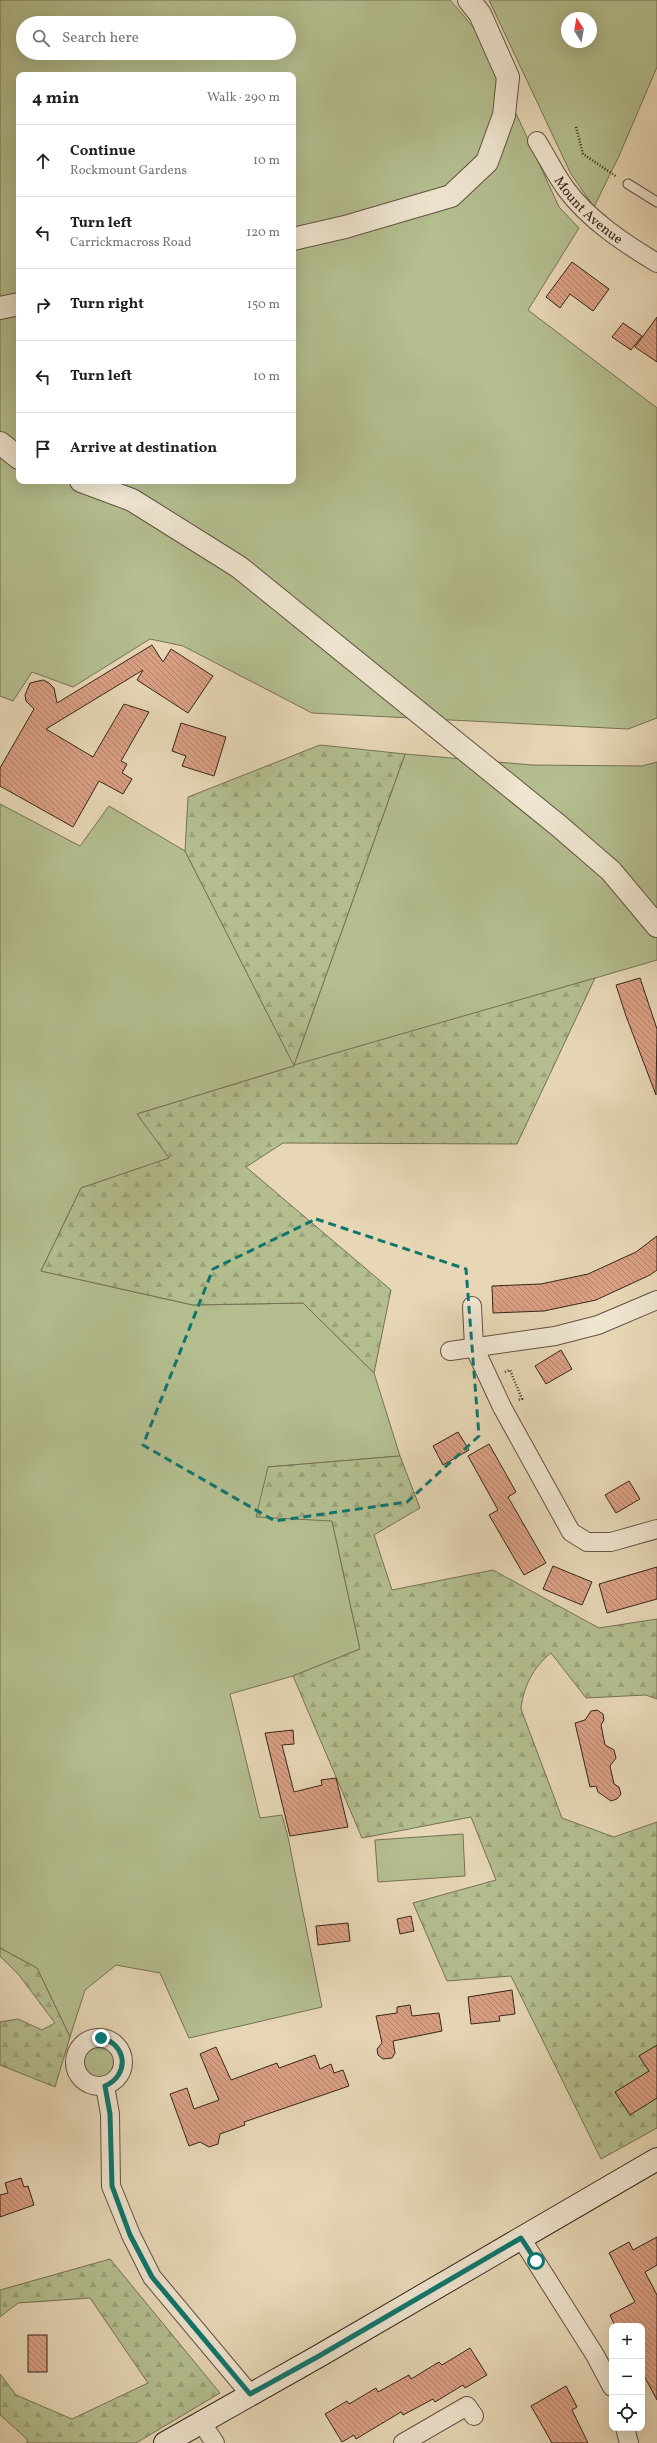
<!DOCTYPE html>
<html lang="en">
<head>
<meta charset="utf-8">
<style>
  body { margin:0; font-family:Vollkorn,serif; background:#f2f2f2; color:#202124 }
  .controls { position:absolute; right:12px; bottom:12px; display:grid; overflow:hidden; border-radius:8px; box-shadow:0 4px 16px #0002 }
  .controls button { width:36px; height:36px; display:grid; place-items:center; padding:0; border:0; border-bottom:1px solid #e0e0e0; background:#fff; color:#202124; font:20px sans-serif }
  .compass { position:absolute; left:561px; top:12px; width:36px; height:36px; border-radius:50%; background:#fff; box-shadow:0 4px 16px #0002; rotate:349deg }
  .stop { position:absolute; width:12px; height:12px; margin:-9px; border:3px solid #0f766e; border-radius:50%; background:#fff }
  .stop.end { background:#0f766e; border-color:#fff; box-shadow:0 1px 4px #0008 }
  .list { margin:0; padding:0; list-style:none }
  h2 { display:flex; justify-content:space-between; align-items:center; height:52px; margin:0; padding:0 16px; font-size:17px }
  h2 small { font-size:13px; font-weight:400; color:#757577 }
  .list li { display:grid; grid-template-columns:26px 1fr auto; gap:12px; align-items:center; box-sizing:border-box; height:72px; padding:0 16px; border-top:1px solid #e0e0e0 }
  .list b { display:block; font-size:15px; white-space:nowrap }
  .list p { margin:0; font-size:13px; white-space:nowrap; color:#757577 }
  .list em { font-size:13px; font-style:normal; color:#757577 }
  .icon { flex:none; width:22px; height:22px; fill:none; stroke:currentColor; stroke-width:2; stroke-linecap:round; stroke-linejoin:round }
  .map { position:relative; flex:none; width:657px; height:2443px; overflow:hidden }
  .search { position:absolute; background:#fff; box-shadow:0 4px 16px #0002; left:16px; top:16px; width:280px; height:44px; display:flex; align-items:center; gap:10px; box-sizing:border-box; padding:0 14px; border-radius:22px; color:#757577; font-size:15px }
  .panel { position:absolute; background:#fff; box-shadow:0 4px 16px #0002; left:16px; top:72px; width:280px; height:412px; border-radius:8px }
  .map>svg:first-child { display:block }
  .grass { fill:#b4be8f; stroke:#767255; fill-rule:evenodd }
  .forest { fill:url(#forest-firs); stroke:#767255 }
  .building { fill:url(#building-back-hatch); stroke:#37261b }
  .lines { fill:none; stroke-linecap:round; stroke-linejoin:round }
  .service-casing { stroke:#635242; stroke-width:11 }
  .minor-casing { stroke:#635242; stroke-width:20 }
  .tertiary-casing { stroke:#635242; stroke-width:24 }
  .secondary-casing { stroke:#37261b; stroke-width:24 }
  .path { stroke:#37261b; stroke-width:2.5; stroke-dasharray:1 2; stroke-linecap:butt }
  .service { stroke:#efe5d0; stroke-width:9 }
  .minor { stroke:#efe5d0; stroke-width:18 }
  .tertiary { stroke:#efe5d0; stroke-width:22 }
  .secondary { stroke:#efe5d0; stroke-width:22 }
  .route { stroke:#0f766e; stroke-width:5 }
  .marked { fill:none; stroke:#0f766e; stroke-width:3; stroke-dasharray:8 5; stroke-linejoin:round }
  .labels { text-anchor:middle; stroke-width:3.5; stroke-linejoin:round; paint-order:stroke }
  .street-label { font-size:14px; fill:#37261b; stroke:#efe5d0 }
</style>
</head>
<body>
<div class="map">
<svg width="657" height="2443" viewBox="0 0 657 2443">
  <defs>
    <pattern id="forest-firs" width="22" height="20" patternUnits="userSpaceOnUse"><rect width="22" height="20" fill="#b4be8f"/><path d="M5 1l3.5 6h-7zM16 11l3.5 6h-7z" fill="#9ba37b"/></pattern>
    <pattern id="building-back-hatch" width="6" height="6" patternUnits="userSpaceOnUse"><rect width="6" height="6" fill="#daa084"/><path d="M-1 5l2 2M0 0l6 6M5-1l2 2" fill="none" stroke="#b2826b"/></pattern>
  </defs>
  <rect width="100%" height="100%" fill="#e7d7b6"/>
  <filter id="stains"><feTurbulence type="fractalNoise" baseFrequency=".005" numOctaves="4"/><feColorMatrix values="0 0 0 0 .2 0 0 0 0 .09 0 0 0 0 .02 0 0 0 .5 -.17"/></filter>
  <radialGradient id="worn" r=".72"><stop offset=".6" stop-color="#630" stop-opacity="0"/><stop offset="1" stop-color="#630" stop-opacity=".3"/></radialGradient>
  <!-- grass -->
  <g class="grass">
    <path d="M 0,0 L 450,0 L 480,35 L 559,207 L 579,228 L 528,310 L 657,408 L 657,718 L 628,729 L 312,713 L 183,646 L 150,639 L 73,687 L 32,672 L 13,701 L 0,696 ZM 23,23 L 289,23 L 289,53 L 23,53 ZM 19,75 L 293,75 L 293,481 L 19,481 Z"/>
    <path d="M 489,0 L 657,0 L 657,67 L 619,156 L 594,207 L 571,174 ZM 567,18 L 591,18 L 591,42 L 567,42 Z"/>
    <path d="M 405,754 L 532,765 L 642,766 L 657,762 L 657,960 L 294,1066 L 137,1114 L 170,1158 L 81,1188 L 41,1271 L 193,1305 L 303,1303 L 374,1373 L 400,1456 L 268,1467 L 332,1521 L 360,1649 L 293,1676 L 230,1694 L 260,1818 L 282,1815 L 288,1837 L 322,2007 L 189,2038 L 160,1973 L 116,1965 L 85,1990 L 70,2037 L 37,1968 L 0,1948 L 0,804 L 80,846 L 109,806 L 185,851 L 294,1065 Z"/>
    <path d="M 463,1834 L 465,1876 L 378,1882 L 375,1840 Z"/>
    <circle cx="100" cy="2062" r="16"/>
  </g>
  <!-- forest -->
  <g class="forest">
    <path d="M 320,745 L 405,754 L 294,1065 L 595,978 L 517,1144 L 283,1143 L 246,1167 L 391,1290 L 374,1373 L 303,1303 L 193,1305 L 41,1271 L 81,1188 L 169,1158 L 137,1114 L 294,1066 L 185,851 L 188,797 Z"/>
    <path d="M 400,1456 L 420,1508 L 374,1535 L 392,1590 L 493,1570 L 599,1628 L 657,1619 L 657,1699 L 646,1695 L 586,1698 L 551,1653 C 534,1666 523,1687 521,1709 L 562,1818 L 614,1837 L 657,1822 L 657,2128 L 601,2159 L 511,1976 L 447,1981 L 413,1903 L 496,1880 L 471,1817 L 362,1838 L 293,1676 L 360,1649 L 332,1521 L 256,1517 L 268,1467 Z"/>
    <path d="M 0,1948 L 37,1968 L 70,2037 L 55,2087 L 0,2065 L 0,2022 L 18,2019 L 42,2030 L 55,2023 L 19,1975 L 0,1956 Z"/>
    <path d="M 110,2259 L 220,2393 L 136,2443 L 27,2443 L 27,2439 L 0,2415 L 0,2374 L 16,2395 L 72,2419 L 148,2383 L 90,2298 L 18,2303 L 0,2317 L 0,2290 Z"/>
  </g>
  <!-- building -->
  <g class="building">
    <path d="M 572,262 L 609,289 L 593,311 L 570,294 L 560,308 L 546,297 Z"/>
    <path d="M 657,317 L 657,362 L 635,347 Z"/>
    <path d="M 623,323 L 642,336 L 631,350 L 612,337 Z"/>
    <path d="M 152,645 L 163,662 L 171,649 L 213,676 L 188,713 L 137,680 L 143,670 L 46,729 L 93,757 L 124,704 L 149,712 L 121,761 L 127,764 L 122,773 L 132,779 L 123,794 L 99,781 L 73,827 L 0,786 L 0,768 L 34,709 L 26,701 L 25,695 L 30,683 L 43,680 L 49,683 L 54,688 L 57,703 Z"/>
    <path d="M 181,723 L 226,737 L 214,776 L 182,766 L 186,756 L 172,751 Z"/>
    <path d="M 640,978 L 657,1029 L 656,1095 L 626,1016 L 616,985 Z"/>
    <path d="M 657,1236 L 657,1270 L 650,1275 L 596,1300 L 544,1311 L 493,1313 L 492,1286 L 541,1284 L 588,1274 L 636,1252 Z"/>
    <path d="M 561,1350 L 572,1369 L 546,1384 L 535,1366 Z"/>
    <path d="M 458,1432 L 469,1450 L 443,1465 L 433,1446 Z"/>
    <path d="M 489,1444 L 516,1492 L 508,1497 L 546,1563 L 524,1575 L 489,1515 L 498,1510 L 468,1456 Z"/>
    <path d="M 629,1481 L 640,1499 L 616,1513 L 605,1495 Z"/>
    <path d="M 553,1566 L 592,1582 L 582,1605 L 543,1589 Z"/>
    <path d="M 657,1567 L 657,1599 L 607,1613 L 599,1584 Z"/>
    <path d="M 597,1710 L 603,1714 L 604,1720 L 601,1725 L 605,1745 L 614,1750 L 616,1758 L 610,1766 L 614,1784 L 619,1787 L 621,1794 L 617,1799 L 611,1801 L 598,1792 L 596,1786 L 590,1787 L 575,1723 L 585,1720 L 591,1711 Z"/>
    <path d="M 293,1730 L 294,1744 L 282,1745 L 294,1792 L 322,1785 L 321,1780 L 336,1778 L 348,1827 L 290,1836 L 265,1733 Z"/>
    <path d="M 411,1916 L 414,1931 L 400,1934 L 397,1919 Z"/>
    <path d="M 348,1923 L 350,1941 L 318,1945 L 316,1926 Z"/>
    <path d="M 512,1990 L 515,2014 L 499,2016 L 500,2021 L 471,2024 L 468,1997 Z"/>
    <path d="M 410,2005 L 412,2016 L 439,2013 L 442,2031 L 393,2041 L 395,2053 L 392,2058 L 383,2059 L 378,2055 L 377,2049 L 382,2043 L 376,2016 L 397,2013 L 397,2007 Z"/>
    <path d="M 657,2045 L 657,2098 L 630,2115 L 615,2092 L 649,2071 L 639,2056 Z"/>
    <path d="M 216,2047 L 231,2080 L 277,2063 L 279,2068 L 315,2055 L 320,2069 L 331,2064 L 334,2073 L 343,2070 L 349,2086 L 244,2122 L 245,2125 L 220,2134 L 218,2144 L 209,2147 L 200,2142 L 189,2146 L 170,2094 L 187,2088 L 194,2109 L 219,2100 L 200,2054 Z"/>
    <path d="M 21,2178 L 24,2187 L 28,2186 L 34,2205 L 0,2217 L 0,2195 L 8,2193 L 5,2183 Z"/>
    <path d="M 657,2237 L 657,2265 L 645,2272 L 657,2295 L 657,2400 L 642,2372 L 642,2326 L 615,2326 L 610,2315 L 635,2302 L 609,2253 L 629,2242 L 633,2250 Z"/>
    <rect x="28" y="2335" width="19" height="37"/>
    <path d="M 470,2348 L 487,2375 L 465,2388 L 463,2385 L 435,2402 L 433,2399 L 403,2415 L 401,2412 L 356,2439 L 354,2435 L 342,2442 L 325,2414 L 347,2401 L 349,2404 L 376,2388 L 378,2392 L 409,2375 L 411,2379 L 439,2362 L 442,2365 Z"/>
    <path d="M 566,2386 L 577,2407 L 572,2410 L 588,2443 L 552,2443 L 531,2406 Z"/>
  </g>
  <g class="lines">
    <defs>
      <path id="service" d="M 628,184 L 657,202"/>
      <g id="minor">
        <path id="s1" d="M 537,141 C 547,157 555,174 566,189 C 589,220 624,243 657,263"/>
        <path d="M 472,1306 L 474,1347 L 502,1407 L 571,1532 L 587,1542 L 611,1542 L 657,1529"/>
        <path d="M 450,1351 L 555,1336 L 598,1325 L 657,1300"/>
        <circle cx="99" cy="2062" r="24"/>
        <path d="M 105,2086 L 110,2114 L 111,2186 L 131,2235 L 152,2277 L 250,2394"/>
        <path d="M 521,2238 L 595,2355 L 612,2387"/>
        <path d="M 201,2422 L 215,2443"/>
        <path d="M 625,2428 L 629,2443"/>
        <path d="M 403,2443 L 467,2406 L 474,2416"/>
      </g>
      <g id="tertiary">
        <path d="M 293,239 L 345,227 L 451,196 L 487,162 L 504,115 L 508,77 L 480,14 L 469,0"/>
        <path d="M 0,308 L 19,304"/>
        <path d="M 0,443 L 19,458"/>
        <path d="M 81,481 L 132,500 L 239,567 L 559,826 L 611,871 L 657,926"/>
      </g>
      <path id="secondary" d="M 165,2443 L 319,2356 L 657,2159"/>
    </defs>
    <!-- service casing -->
    <use href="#service" class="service-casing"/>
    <!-- minor casing -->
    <use href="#minor" class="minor-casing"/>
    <!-- tertiary casing -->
    <use href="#tertiary" class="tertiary-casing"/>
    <!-- secondary casing -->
    <use href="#secondary" class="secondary-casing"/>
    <!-- path -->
    <g class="path">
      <path d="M 576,127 L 583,154 L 617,177"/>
      <path d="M 505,1372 L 510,1370 L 522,1399 L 517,1400"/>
    </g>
    <!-- service -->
    <use href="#service" class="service"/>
    <!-- minor -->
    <use href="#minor" class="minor"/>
    <!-- tertiary -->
    <use href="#tertiary" class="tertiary"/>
    <!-- secondary -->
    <use href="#secondary" class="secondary"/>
  </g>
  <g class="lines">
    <!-- route -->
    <path class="route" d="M 101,2038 C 127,2044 130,2075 105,2086 L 110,2114 L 112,2186 L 130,2235 L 152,2277 L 250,2394 L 319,2356 L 521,2238 L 536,2261"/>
  </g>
  <!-- marked area -->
  <path class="marked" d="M 316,1219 L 466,1269 L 479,1436 L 407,1502 L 275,1521 L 143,1445 L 213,1269 Z"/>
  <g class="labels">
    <!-- street labels -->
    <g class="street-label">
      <text dy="5" stroke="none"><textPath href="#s1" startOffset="87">Mount Avenue</textPath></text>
    </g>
  </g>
  <rect width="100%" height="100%" filter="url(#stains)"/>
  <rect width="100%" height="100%" fill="url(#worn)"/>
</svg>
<div class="controls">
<button>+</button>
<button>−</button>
<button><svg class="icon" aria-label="locate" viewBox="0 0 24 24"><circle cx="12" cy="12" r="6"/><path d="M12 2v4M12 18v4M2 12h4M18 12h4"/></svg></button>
</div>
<svg class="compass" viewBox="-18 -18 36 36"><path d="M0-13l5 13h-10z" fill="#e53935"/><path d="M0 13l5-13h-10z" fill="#757577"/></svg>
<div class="stop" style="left:536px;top:2261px"></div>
<div class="stop end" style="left:101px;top:2038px"></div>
<div class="search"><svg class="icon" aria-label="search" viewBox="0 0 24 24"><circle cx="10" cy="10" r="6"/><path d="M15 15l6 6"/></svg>Search here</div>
<section class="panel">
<h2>4 min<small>Walk · 290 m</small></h2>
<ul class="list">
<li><svg class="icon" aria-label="ahead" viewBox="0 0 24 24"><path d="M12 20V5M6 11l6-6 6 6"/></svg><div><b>Continue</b><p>Rockmount Gardens</p></div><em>10 m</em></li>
<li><svg class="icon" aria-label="left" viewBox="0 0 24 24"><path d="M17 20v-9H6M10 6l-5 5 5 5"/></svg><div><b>Turn left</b><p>Carrickmacross Road</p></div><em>120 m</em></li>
<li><svg class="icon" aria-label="right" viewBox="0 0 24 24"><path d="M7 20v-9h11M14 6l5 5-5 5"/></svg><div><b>Turn right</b></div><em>150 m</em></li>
<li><svg class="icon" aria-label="left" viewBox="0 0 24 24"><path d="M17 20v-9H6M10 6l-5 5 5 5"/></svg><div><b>Turn left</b></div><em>10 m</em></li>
<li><svg class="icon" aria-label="arrive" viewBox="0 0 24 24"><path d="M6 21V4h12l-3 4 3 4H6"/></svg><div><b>Arrive at destination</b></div></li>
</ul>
</section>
</div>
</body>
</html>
